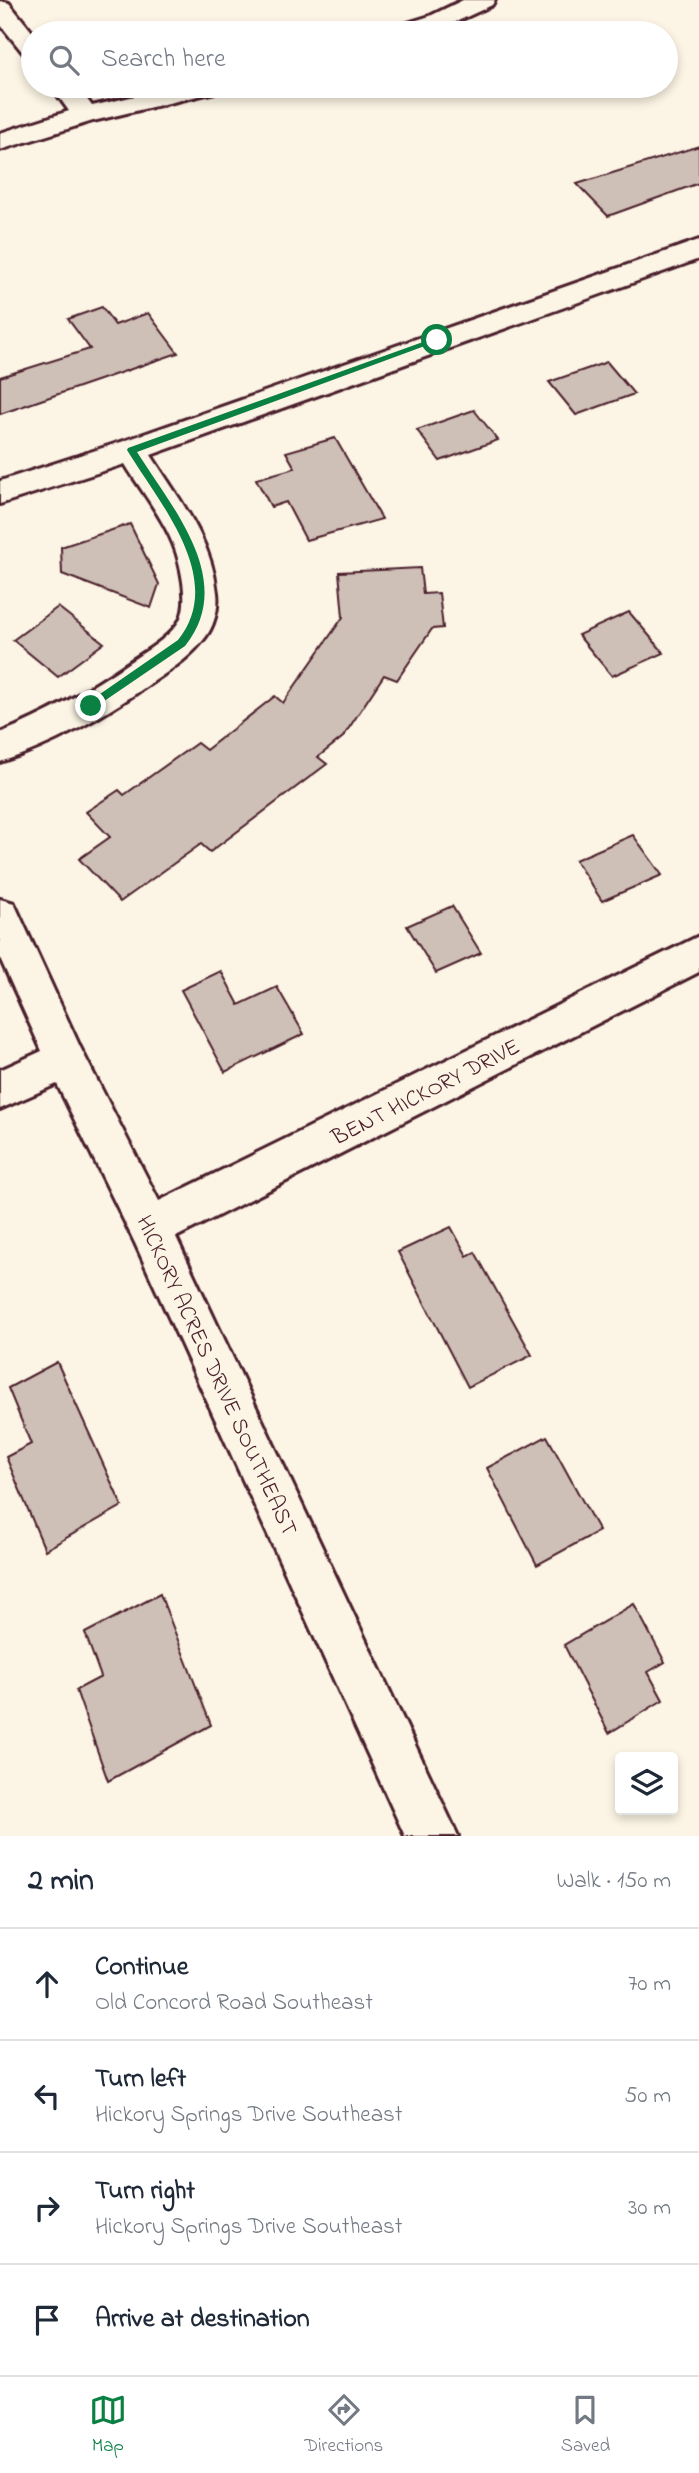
<!DOCTYPE html>
<html lang="en">
<head>
<meta charset="utf-8">
<style>
  body { margin:0; font-family:"Indie Flower",sans-serif; background:#f2f2f3; color:#1f2937 }
  .controls { position:absolute; right:21px; bottom:21px; display:grid; overflow:hidden; border-radius:7px; box-shadow:0 4px 10px #0003 }
  .controls button { width:63px; height:63px; display:grid; place-items:center; padding:0; border:0; border-bottom:2px solid #e0e1e3; background:#fff; color:#1f2937; font:35px sans-serif }
  .stop { position:absolute; width:21px; height:21px; margin:-16px; border:5px solid #0b8043; border-radius:50%; background:#fff }
  .stop.end { background:#0b8043; border-color:#fff; box-shadow:0 2px 7px #0008 }
  .list { margin:0; padding:0; list-style:none }
  h2 { display:flex; justify-content:space-between; align-items:center; height:91px; margin:0; padding:0 28px; font-size:30px }
  h2 small { font-size:23px; font-weight:400; color:#747a83 }
  .list li { display:grid; grid-template-columns:46px 1fr auto; gap:21px; align-items:center; box-sizing:border-box; height:112px; padding:0 28px; border-top:2px solid #e0e1e3 }
  .list b { display:block; font-size:26px; white-space:nowrap }
  .list p { margin:0; font-size:23px; white-space:nowrap; color:#747a83 }
  .list em { font-size:23px; font-style:normal; color:#747a83 }
  .icon { flex:none; width:38px; height:38px; fill:none; stroke:currentColor; stroke-width:2; stroke-linecap:round; stroke-linejoin:round }
  .map { position:relative; flex:none; width:699px; height:1836px; overflow:hidden }
  .search { position:absolute; background:#fff; box-shadow:0 4px 10px #0003; left:21px; right:21px; top:21px; height:77px; display:flex; align-items:center; gap:18px; box-sizing:border-box; padding:0 24px; border-radius:38px; color:#747a83; font-size:26px }
  .sheet { height:539px; background:#fff }
  nav { display:flex; justify-content:space-around; align-items:center; box-sizing:border-box; height:98px; border-top:2px solid #e0e1e3; background:#fff; font-size:19px; color:#747a83 }
  nav a { display:grid; justify-items:center; gap:4px }
  nav .on { color:#0b8043 }
  .map>svg:first-child { display:block }
  .building { fill:#cfc0b7; stroke:#4a1f2b; stroke-width:2 }
  .lines { fill:none; stroke-linecap:round; stroke-linejoin:round }
  .minor-casing { stroke:#4a1f2b; stroke-width:6 }
  .minor { fill:#fcf5e5; fill-rule:evenodd }
  .route { fill:#0b8043 }
  .labels { text-anchor:middle; stroke-width:5; stroke-linejoin:round; paint-order:stroke }
  .street-label { font-size:23px; fill:#4a1f2b; stroke:#fcf5e5 }
</style>
</head>
<body>
<div class="map">
<svg width="699" height="1836" viewBox="0 0 699 1836">
  <rect width="100%" height="100%" fill="#fcf5e5"/>
  <filter id="ink" filterUnits="userSpaceOnUse"><feTurbulence type="fractalNoise" baseFrequency=".0143" numOctaves="2"/><feDisplacementMap in="SourceGraphic" scale="14" xChannelSelector="R" yChannelSelector="G"/><feConvolveMatrix kernelMatrix="1 2 1 2 8 2 1 2 1" color-interpolation-filters="sRGB"/></filter>
  <g filter="url(#ink)">
    <!-- building -->
    <g class="building">
      <path d="M 699,146 L 699,183 L 608,216 L 577,184 Z"/>
      <path d="M 102,307 L 115,325 L 148,313 L 178,353 L 0,414 L 0,377 L 90,349 L 68,319 Z"/>
      <path d="M 607,362 L 634,394 L 576,415 L 549,382 Z"/>
      <path d="M 474,410 L 498,440 L 440,461 L 417,430 Z"/>
      <path d="M 335,438 L 382,519 L 306,540 L 286,502 L 271,507 L 256,479 L 295,468 L 286,452 Z"/>
      <path d="M 130,524 L 159,584 L 151,608 L 62,574 L 61,547 Z"/>
      <path d="M 420,568 L 423,594 L 439,593 L 443,628 L 432,629 L 397,680 L 384,675 L 343,737 L 318,757 L 327,764 L 210,852 L 201,844 L 120,902 L 79,859 L 110,837 L 86,812 L 119,790 L 124,795 L 197,743 L 206,750 L 275,696 L 283,703 L 343,617 L 339,572 Z"/>
      <path d="M 58,607 L 104,643 L 58,677 L 13,640 Z"/>
      <path d="M 629,612 L 664,653 L 612,676 L 578,635 Z"/>
      <path d="M 633,835 L 662,875 L 602,901 L 575,860 Z"/>
      <path d="M 452,906 L 481,953 L 436,973 L 407,926 Z"/>
      <path d="M 221,971 L 239,1005 L 277,987 L 304,1034 L 225,1072 L 181,990 Z"/>
      <path d="M 451,1227 L 467,1256 L 475,1252 L 532,1355 L 468,1387 L 398,1252 Z"/>
      <path d="M 57,1362 L 122,1506 L 45,1550 L 6,1457 L 31,1444 L 8,1388 Z"/>
      <path d="M 547,1436 L 599,1531 L 537,1565 L 487,1468 Z"/>
      <path d="M 160,1594 L 211,1725 L 108,1781 L 76,1690 L 101,1677 L 85,1633 Z"/>
      <path d="M 634,1604 L 665,1662 L 648,1672 L 663,1700 L 609,1733 L 564,1645 Z"/>
    </g>
    <g class="lines">
      <defs>
        <g id="minor">
          <path d="M 463,0 L 495,0 L 492,5 C 452,24 433,35 387,33 L 391,28 L 430,16 Z"/>
          <path d="M 0,1 L 9,3 L 33,33 L 33,57 L 24,54 L 0,24 Z"/>
          <path d="M 51,86 L 77,86 L 92,106 L 178,86 L 223,86 L 219,91 L 93,121 L 0,150 L 0,133 L 69,111 Z"/>
          <path d="M 699,240 L 699,259 L 151,455 C 179,499 212,540 217,593 C 219,608 214,627 204,639 C 189,659 167,672 147,686 C 100,718 54,745 0,762 L 0,733 C 48,714 89,690 131,661 C 148,650 170,637 180,620 C 188,604 183,578 179,562 C 171,527 143,494 125,464 L 0,504 L 0,481 L 121,442 Z"/>
          <path d="M 0,899 L 14,903 L 80,1047 L 159,1201 L 699,936 L 699,972 L 176,1237 L 458,1836 L 405,1836 L 135,1243 L 57,1084 L 0,1109 L 0,1070 L 42,1051 L 0,958 Z"/>
        </g>
      </defs>
      <!-- minor casing -->
      <use href="#minor" class="minor-casing"/>
      <!-- minor -->
      <use href="#minor" class="minor"/>
    </g>
  </g>
  <!-- route -->
  <path class="route" d="M 434,338 L 441,340 L 137,452 C 173,509 237,581 185,646 L 94,708 L 87,708 L 87,703 L 178,640 C 227,579 159,503 127,450 L 128,448 Z"/>
  <g class="labels">
    <!-- street labels -->
    <g class="street-label">
      <text transform="translate(425 1091) rotate(-27)" y="8">BENT HICKORY DRIVE</text>
      <text transform="translate(218 1375) rotate(65)" y="8">HICKORY ACRES DRIVE SOUTHEAST</text>
    </g>
  </g>
</svg>
<div class="controls">
<button><svg class="icon" aria-label="layers" viewBox="0 0 24 24"><path d="M12 4l9 5-9 5-9-5zM3 14l9 5 9-5"/></svg></button>
</div>
<div class="stop" style="left:437px;top:340px"></div>
<div class="stop end" style="left:91px;top:706px"></div>
<div class="search"><svg class="icon" aria-label="search" viewBox="0 0 24 24"><circle cx="10" cy="10" r="6"/><path d="M15 15l6 6"/></svg>Search here</div>
</div>
<section class="sheet">
<h2>2 min<small>Walk · 150 m</small></h2>
<ul class="list">
<li><svg class="icon" aria-label="ahead" viewBox="0 0 24 24"><path d="M12 20V5M6 11l6-6 6 6"/></svg><div><b>Continue</b><p>Old Concord Road Southeast</p></div><em>70 m</em></li>
<li><svg class="icon" aria-label="left" viewBox="0 0 24 24"><path d="M17 20v-9H6M10 6l-5 5 5 5"/></svg><div><b>Turn left</b><p>Hickory Springs Drive Southeast</p></div><em>50 m</em></li>
<li><svg class="icon" aria-label="right" viewBox="0 0 24 24"><path d="M7 20v-9h11M14 6l5 5-5 5"/></svg><div><b>Turn right</b><p>Hickory Springs Drive Southeast</p></div><em>30 m</em></li>
<li><svg class="icon" aria-label="arrive" viewBox="0 0 24 24"><path d="M6 21V4h12l-3 4 3 4H6"/></svg><div><b>Arrive at destination</b></div></li>
</ul>
</section>
<nav>
<a class="on"><svg class="icon" aria-label="map" viewBox="0 0 24 24"><path d="M3 6l6-2 6 2 6-2v14l-6 2-6-2-6 2zM9 4v14M15 6v14"/></svg>Map</a>
<a><svg class="icon" aria-label="directions" viewBox="0 0 24 24"><path d="M12 3l9 9-9 9-9-9zM9 14v-3h6M13 9l2 2-2 2"/></svg>Directions</a>
<a><svg class="icon" aria-label="saved" viewBox="0 0 24 24"><path d="M7 4h10v16l-5-4-5 4z"/></svg>Saved</a>
</nav>
</body>
</html>
